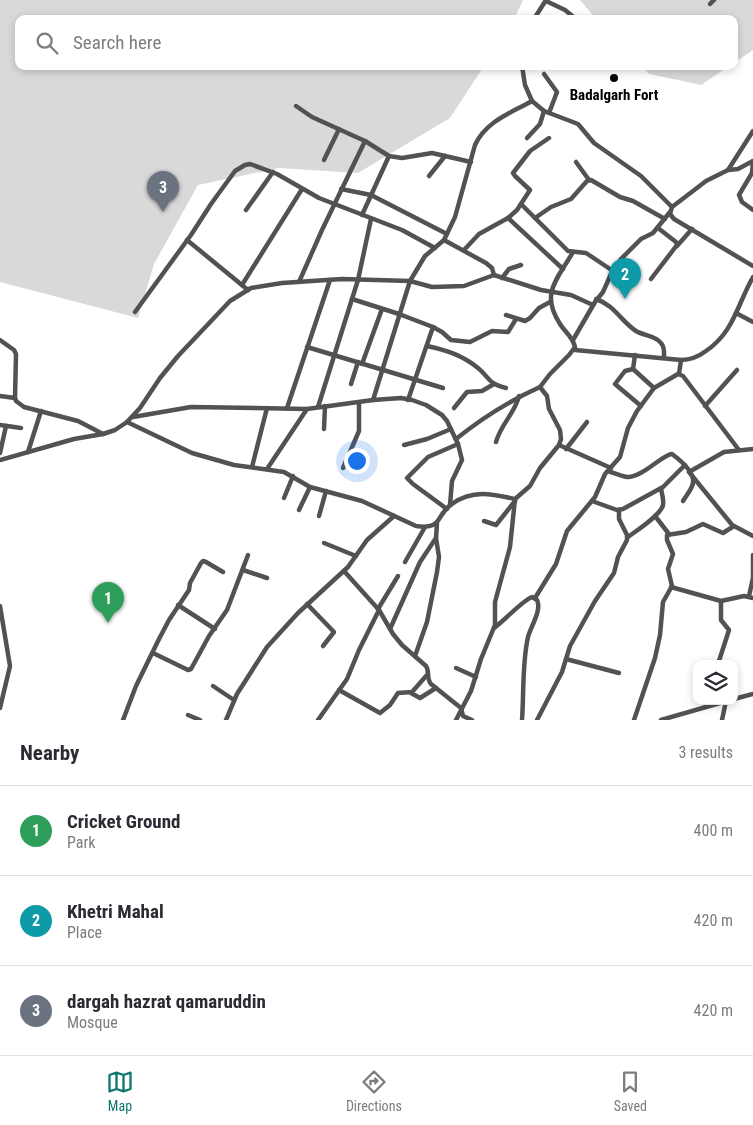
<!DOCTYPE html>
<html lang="en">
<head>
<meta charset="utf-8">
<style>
  body { margin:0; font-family:"Roboto Condensed",sans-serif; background:#f2f2f3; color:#2b2b33 }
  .controls { position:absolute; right:15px; bottom:15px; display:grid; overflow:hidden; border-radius:10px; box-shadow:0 2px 8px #0003 }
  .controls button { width:45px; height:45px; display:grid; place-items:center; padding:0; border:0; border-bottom:1px solid #e1e1e2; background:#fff; color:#2b2b33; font:25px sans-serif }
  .you { position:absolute; left:356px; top:460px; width:18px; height:18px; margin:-12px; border:4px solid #fff; border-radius:50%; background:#1a73e8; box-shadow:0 0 0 8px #1a73e833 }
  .badge { display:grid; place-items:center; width:32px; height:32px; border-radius:50%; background:#0f766e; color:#fff; font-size:16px; font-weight:700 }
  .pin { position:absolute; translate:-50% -41px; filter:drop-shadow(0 1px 2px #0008) }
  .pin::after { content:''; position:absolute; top:26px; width:18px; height:15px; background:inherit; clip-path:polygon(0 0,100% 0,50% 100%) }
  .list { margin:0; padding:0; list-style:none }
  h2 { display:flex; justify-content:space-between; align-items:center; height:65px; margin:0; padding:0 20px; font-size:21px }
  h2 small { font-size:16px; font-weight:400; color:#7c7c81 }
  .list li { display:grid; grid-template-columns:32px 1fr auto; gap:15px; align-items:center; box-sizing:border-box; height:90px; padding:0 20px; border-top:1px solid #e1e1e2 }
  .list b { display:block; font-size:19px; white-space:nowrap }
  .list p { margin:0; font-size:16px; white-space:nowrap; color:#7c7c81 }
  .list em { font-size:16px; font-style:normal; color:#7c7c81 }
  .icon { flex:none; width:28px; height:28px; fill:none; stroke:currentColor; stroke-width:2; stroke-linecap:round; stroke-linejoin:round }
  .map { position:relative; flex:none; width:753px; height:720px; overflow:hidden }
  .search { position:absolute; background:#fff; box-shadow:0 2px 8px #0003; left:15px; right:15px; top:15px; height:55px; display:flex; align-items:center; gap:12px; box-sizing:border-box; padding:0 18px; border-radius:10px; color:#7c7c81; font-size:19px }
  .sheet { height:335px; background:#fff }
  nav { display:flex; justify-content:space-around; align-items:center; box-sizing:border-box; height:70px; border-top:1px solid #e1e1e2; background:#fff; font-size:14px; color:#7c7c81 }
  nav a { display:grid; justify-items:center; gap:2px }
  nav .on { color:#0f766e }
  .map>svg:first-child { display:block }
  .green { fill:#d9d9d9 }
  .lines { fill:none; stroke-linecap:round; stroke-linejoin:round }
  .minor { stroke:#525252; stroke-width:4.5 }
  .poi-dot { fill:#000; stroke:#fff; stroke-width:2 }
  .labels { text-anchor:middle; stroke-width:4.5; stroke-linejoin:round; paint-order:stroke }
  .poi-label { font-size:15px; font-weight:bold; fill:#000; stroke:#fff }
</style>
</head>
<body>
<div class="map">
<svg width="753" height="720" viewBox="0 0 753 720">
  <rect width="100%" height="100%" fill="#fff"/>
  <!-- green -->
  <g class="green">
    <path d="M 0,0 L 523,0 L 514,19 L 19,19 L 19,66 L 484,66 L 450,118 L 358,173 L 279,168 L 198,185 L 154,264 L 138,318 L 0,282 Z"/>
    <path d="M 580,0 L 753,0 L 753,50 L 734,63 L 734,19 L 596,19 Z"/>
    <path d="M 641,66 L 729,66 L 701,85 L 649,74 Z"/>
  </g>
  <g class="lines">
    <!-- minor -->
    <g class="minor">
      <path d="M 546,1 L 565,10 L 576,19"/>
      <path d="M 710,4 L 714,0"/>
      <path d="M 534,19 L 546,0"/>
      <path d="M 522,66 L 525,85 L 532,101 L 544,111 L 578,124 L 594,143 L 641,176 L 672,207"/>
      <path d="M 544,74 L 557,92 L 549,113"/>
      <path d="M 296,106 L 312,117 L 365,141 L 389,156 L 402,158 L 432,153 L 471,162"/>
      <path d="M 753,131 L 728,170 L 706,181 L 693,191 L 672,207 L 670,214 L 674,219 L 753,266"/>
      <path d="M 527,138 L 540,124 L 544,111"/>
      <path d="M 324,160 L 339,129"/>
      <path d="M 753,161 L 752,173 L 739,195 L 742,202 L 753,210"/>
      <path d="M 576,162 L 589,180"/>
      <path d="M 728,170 L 738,169 L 753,161"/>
      <path d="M 429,176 L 445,156"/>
      <path d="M 341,189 L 371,195 L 447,234"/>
      <path d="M 521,204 L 568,251 L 586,253 L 613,271"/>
      <path d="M 246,210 L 273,172"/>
      <path d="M 362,215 L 389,156"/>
      <path d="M 508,218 L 563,269"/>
      <path d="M 535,218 L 551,207 L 571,199 L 587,181 L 591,180 L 620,197 L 633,201 L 665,219"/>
      <path d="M 187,240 L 248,290"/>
      <path d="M 444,240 L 486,263 L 492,268 L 494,275"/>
      <path d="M 677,246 L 692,229"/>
      <path d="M 464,250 L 479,234 L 508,218 L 517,210 L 530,190 L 515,176 L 513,173 L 530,151 L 549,138"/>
      <path d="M 502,278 L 509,269 L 521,265"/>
      <path d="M 651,279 L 677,245 L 676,242 L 658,228"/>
      <path d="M 299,282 L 322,230 L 365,141"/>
      <path d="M 242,285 L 302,189"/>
      <path d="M 352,299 L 399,314 L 433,327 L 442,332 L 451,340 L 470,342 L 492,331 L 508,332 L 516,319"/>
      <path d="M 596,299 C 614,305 622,322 636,331 C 644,336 655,335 661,343 C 665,347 664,353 664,358"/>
      <path d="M 135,312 L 191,235 L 211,204 L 235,171 L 245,165 L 250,164 L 277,174 L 319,198 L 402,230 L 435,248"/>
      <path d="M 736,313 L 753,322"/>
      <path d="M 506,315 L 525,321 L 530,318 L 539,308 L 550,302"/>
      <path d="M 0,340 L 14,350 L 16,354 L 15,398 L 16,401 L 24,407 L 78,421 L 103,434"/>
      <path d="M 573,340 L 595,302 L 603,292 L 611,274 L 621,259 L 641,239 L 653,233 L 670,212"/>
      <path d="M 427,346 C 446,350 462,355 478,368 C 490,378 487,383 506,388"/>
      <path d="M 307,347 L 443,388"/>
      <path d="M 575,350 L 681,360 C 691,360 698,357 706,351 C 734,332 737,305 753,277"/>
      <path d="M 362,364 L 382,309"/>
      <path d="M 633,369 L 635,355"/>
      <path d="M 679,374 L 681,360"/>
      <path d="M 351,384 L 358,362"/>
      <path d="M 0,396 L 15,398"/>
      <path d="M 373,400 L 410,281 L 425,256 L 444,240 L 455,217 L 475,145 C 486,121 511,113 532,101"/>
      <path d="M 408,400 L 433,327"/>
      <path d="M 641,406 L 615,384 L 625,371 L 633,369 L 654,388"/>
      <path d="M 705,406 L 737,370"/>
      <path d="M 318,407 L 358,280 L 371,219"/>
      <path d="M 287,408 L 330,280"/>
      <path d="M 454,408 L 467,392 L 482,391 L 494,384"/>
      <path d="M 133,417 L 191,407 L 307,409 L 373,400 L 401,398 L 412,400 L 426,405 L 442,415 L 447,421 L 458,444 L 462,460 L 452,481 L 450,505"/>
      <path d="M 127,422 L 192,453 L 234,465 L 284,472 L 310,487 L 362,501 L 416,526 C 444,530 435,515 452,504 C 472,489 493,494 515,499 L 530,486 L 540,468 L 559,445 L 561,439 L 560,430 L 549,409 L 547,396 L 540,387 L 550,374 L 569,355 L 575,347 C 573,337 565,332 560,324 C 540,293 557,280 573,252"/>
      <path d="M 0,425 L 21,428"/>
      <path d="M 324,429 L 325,406"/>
      <path d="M 456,439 C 482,418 509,401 540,387"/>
      <path d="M 496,442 C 501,424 515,413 519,396"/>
      <path d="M 404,445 L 427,439 L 451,429"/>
      <path d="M 559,445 L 611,468"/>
      <path d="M 566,449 L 587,422"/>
      <path d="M 28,452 L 41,411"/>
      <path d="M 0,453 L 6,426"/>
      <path d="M 0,460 L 74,439 L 103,434 L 115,430 L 127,422 L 140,408 L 160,378 L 178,356 L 230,301 L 251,288 L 282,283 L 342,279 L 410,281 L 432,287 L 464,286 L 494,275 L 541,290 L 571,295 L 593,305"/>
      <path d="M 252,467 L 267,408"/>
      <path d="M 343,468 L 359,431 L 359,403"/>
      <path d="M 267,469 L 307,409"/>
      <path d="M 608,471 C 614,473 621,476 627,477 C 642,478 663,454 672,454 C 680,460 695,472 693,483 C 692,489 686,496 683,501"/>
      <path d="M 284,498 L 293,476"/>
      <path d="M 592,501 L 617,510 L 623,509 L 663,487 L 685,465"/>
      <path d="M 447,509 L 413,484 L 407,478 L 428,457 L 458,444"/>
      <path d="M 299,510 L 310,487"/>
      <path d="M 319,516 L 326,491"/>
      <path d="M 655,516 L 669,534"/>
      <path d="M 484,521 L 496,525 L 515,501"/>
      <path d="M 733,526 L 689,472 L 724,452 L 753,449"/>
      <path d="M 628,537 C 636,531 661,515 663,505 C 664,500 662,494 661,489"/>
      <path d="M 324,543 L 356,556"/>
      <path d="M 405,562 L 425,527"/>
      <path d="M 243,570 L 267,578"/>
      <path d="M 344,571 L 379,610 L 393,634 L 402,645 L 426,666 C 430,672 426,678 431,684 L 461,708 L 463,716 L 472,720"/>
      <path d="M 671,587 L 721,601 L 744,596 L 753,598"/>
      <path d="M 749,596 L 753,578 L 753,555"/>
      <path d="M 535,598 L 556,564 L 567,531 L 595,497 L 605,474 L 620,457 L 628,428 L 637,411 L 654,388 L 678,374 L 683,376 L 739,450"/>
      <path d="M 307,604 L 334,632 L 323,646"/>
      <path d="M 178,605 L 215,629"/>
      <path d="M 0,606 L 10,666 L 0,708"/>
      <path d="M 378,609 L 398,576"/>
      <path d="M 494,628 C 505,620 522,601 532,597 L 537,600 C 542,610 531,626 528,637 C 522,663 524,693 522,720"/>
      <path d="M 390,629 L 420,562 L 436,538"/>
      <path d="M 153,653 L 188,670 L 191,669 L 209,636 L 227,610 L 248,555"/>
      <path d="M 415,656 L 427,622 L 437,572 L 439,557 L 436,538 L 437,523"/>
      <path d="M 566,659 L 619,673"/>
      <path d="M 718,664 L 729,630 L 721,620 L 721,601"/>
      <path d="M 456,668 L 476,677"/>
      <path d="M 213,686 L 234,700"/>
      <path d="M 339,690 L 380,713 L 390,705 L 398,693 L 412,692 L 427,675"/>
      <path d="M 411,693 L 420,698 L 436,688"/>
      <path d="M 734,699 L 753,694"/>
      <path d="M 188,715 L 200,720"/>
      <path d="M 123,720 L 136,686 L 158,641 L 169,620 L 189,590 L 190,583 L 201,563 L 203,561 L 206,562 L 223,572"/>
      <path d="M 226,720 L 237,694 L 267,647 L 298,613 L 348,567 L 367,540 L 394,516"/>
      <path d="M 318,720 L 347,679 L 359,650 L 379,610"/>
      <path d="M 456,720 L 471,691 L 481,659 L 495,625 L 495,602 L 510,547 L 515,499"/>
      <path d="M 537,720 L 562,672 L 570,646 L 595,601 L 614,573 L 618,557 L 627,540 L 627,535 L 619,519 L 619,510"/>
      <path d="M 634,720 L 655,658 L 660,635 L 663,602 L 672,586 L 668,569 L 673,554 L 667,540 L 667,535 L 686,532 L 703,524 L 723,533 L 734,526 L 753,536"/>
      <path d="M 661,720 L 727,701"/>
      <path d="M 722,720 L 726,701"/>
    </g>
  </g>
  <!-- markers -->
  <circle class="poi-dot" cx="614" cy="78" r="5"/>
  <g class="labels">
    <!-- poi labels -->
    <g class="poi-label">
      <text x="614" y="100">Badalgarh Fort</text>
    </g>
  </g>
</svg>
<div class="controls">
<button><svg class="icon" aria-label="layers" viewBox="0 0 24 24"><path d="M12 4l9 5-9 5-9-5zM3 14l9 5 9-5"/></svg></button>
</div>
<div class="you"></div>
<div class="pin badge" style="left:108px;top:623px;background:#2e9e5b">1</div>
<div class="pin badge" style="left:625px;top:299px;background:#0f9aa8">2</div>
<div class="pin badge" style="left:163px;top:212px;background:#6b7280">3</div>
<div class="search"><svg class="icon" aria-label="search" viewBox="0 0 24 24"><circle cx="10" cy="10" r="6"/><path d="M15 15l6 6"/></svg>Search here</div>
</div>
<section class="sheet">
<h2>Nearby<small>3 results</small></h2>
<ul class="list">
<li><span class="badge" style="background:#2e9e5b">1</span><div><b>Cricket Ground</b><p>Park</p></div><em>400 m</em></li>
<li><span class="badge" style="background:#0f9aa8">2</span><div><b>Khetri Mahal</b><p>Place</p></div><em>420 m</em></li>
<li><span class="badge" style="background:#6b7280">3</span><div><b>dargah hazrat qamaruddin</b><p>Mosque</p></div><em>420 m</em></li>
</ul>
</section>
<nav>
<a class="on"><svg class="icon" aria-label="map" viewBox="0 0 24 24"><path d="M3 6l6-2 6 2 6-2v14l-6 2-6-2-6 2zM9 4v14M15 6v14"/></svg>Map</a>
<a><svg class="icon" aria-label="directions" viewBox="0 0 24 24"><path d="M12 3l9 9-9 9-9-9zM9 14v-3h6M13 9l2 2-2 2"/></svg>Directions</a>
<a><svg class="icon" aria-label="saved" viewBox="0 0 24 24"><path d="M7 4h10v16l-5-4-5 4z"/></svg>Saved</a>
</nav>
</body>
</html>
